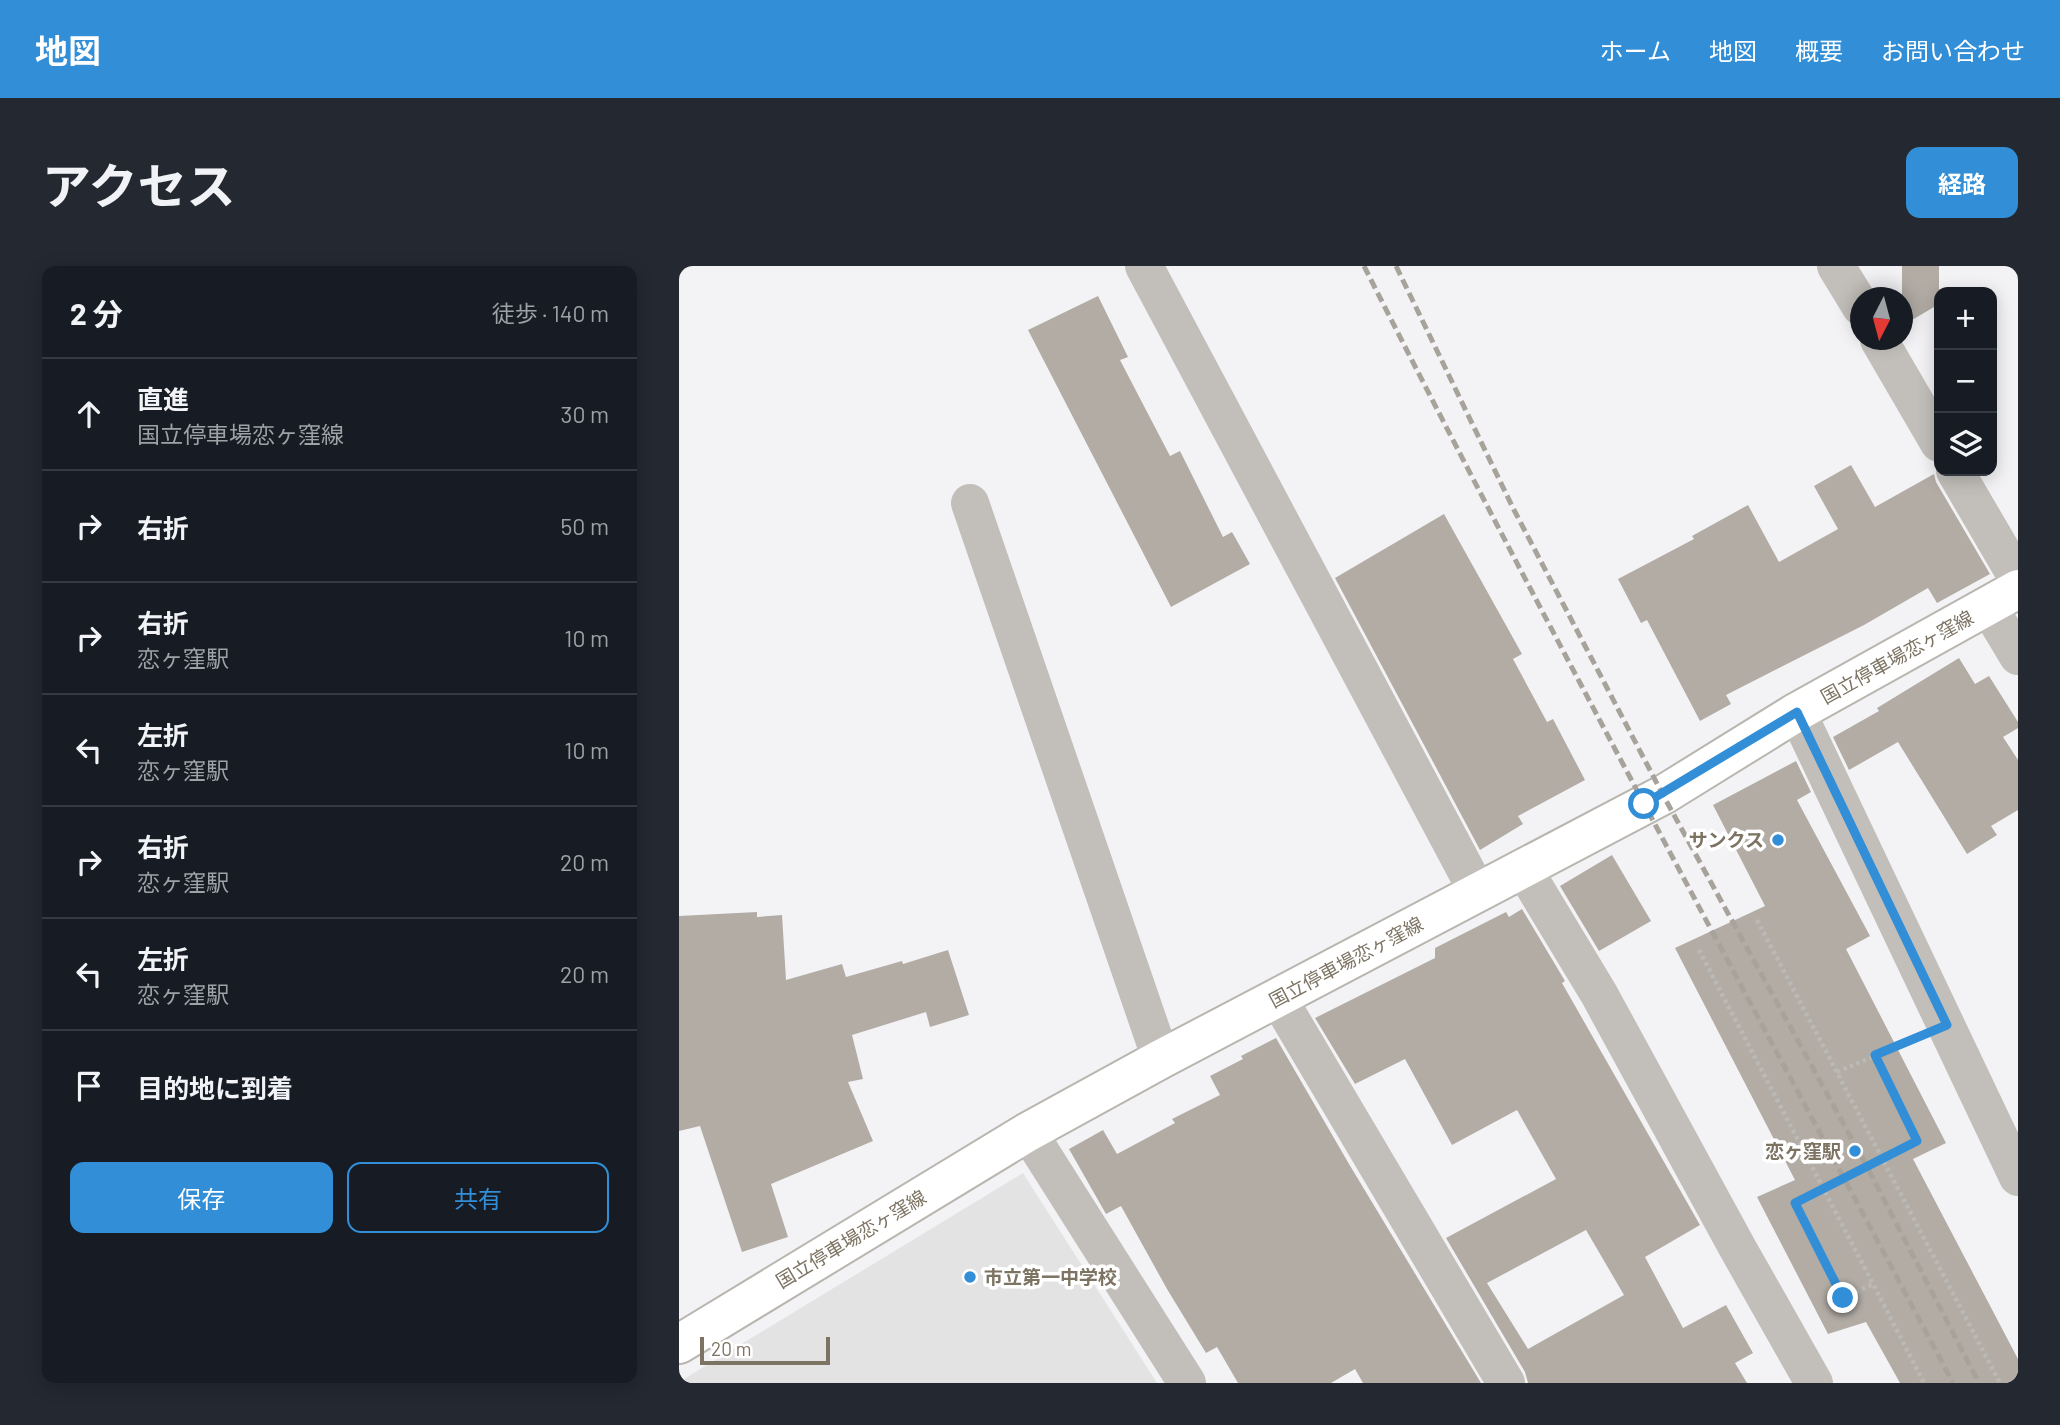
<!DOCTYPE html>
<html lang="ja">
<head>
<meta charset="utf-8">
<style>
  body { margin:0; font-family:Barlow,"Noto Sans JP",sans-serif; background:#242831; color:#f1f3f6 }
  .controls { position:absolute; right:21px; top:21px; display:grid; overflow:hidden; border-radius:14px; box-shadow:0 4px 18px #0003 }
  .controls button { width:63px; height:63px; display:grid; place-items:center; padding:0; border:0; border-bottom:2px solid #363941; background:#171b24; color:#f1f3f6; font:35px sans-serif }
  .compass { position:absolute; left:1171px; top:21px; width:63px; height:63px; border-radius:50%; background:#171b24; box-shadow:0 4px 18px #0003; rotate:186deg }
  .scale { position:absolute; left:21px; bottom:18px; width:130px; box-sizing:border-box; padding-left:7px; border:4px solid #7c7363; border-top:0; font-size:19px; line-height:24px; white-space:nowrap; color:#7c7363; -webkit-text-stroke:5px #fff; paint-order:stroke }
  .stop { position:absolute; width:21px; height:21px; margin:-16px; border:5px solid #328fd7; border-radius:50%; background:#fff }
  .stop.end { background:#328fd7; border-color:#fff; box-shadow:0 2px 7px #0008 }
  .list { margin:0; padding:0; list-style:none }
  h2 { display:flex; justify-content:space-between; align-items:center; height:91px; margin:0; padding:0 28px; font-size:30px }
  h2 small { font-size:23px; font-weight:400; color:#9ea1a6 }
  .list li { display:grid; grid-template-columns:46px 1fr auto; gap:21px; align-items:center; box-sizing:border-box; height:112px; padding:0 28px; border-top:2px solid #363941 }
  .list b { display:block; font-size:26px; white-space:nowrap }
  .list p { margin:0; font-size:23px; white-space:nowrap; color:#9ea1a6 }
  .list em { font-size:23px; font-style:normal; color:#9ea1a6 }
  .actions { display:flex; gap:14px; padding:21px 28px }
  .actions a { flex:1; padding:16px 0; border:2px solid #328fd7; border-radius:14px; text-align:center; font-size:24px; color:#328fd7 }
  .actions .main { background:#328fd7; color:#fff }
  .icon { flex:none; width:38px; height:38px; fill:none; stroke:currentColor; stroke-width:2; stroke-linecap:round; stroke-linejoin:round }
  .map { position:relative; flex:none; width:1339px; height:1117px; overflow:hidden; border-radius:14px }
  header { display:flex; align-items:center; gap:42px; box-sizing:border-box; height:98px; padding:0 35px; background:#328fd7; color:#fff }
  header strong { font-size:33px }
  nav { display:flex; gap:38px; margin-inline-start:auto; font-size:24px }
  .intro { display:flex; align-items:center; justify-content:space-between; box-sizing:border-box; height:168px; padding:0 42px }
  h1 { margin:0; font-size:49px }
  .button { padding:18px 32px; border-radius:14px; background:#328fd7; color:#fff; font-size:24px; font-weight:700 }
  main { display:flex; gap:42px; padding:0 42px }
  aside { flex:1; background:#171b24; border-radius:14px; box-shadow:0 4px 18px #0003 }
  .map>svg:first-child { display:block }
  .built { fill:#e4e3e4 }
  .building { fill:#b2aca5; fill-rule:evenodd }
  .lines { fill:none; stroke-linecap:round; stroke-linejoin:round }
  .secondary-casing { stroke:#b9b5af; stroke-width:42 }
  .path { stroke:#bbb9b5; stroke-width:4.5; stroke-dasharray:3.5 3.5; stroke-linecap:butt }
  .street { stroke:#c2bfba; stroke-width:38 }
  .secondary { stroke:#fff; stroke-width:38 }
  .rail { stroke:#a7a39b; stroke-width:5; stroke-dasharray:10 5; stroke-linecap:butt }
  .path-bridge { stroke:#bbb9b5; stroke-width:4.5; stroke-dasharray:3.5 3.5; stroke-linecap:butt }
  .route { stroke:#328fd7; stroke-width:9 }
  .poi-dot { fill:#328fd7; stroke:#fff; stroke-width:2.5 }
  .labels { text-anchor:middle; stroke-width:7; stroke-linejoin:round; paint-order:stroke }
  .street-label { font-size:19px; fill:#7c7363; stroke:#fff }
  .poi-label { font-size:19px; font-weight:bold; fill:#7c7363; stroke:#fff; text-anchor:end }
</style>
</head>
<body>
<header>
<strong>地図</strong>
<nav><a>ホーム</a><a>地図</a><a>概要</a><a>お問い合わせ</a></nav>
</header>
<div class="intro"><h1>アクセス</h1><a class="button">経路</a></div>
<main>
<aside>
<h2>2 分<small>徒歩 · 140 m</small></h2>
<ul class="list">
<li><svg class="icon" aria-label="ahead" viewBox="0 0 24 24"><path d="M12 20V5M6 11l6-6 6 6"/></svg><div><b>直進</b><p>国立停車場恋ヶ窪線</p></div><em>30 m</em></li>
<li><svg class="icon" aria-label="right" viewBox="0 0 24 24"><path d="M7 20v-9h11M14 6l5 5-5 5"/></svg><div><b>右折</b></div><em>50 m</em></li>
<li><svg class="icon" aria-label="right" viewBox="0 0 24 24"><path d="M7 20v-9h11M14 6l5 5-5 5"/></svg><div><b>右折</b><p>恋ヶ窪駅</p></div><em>10 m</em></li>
<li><svg class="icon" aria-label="left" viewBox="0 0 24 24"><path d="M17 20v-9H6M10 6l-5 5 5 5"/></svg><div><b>左折</b><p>恋ヶ窪駅</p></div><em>10 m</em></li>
<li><svg class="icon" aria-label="right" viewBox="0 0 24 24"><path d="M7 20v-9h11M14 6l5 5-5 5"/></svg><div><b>右折</b><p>恋ヶ窪駅</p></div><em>20 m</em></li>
<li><svg class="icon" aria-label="left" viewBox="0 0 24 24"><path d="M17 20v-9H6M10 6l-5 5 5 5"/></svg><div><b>左折</b><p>恋ヶ窪駅</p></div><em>20 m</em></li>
<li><svg class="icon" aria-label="arrive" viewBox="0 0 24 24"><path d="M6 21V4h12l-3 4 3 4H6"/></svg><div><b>目的地に到着</b></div></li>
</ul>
<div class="actions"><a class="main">保存</a><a>共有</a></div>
</aside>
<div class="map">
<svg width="1339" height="1117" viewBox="0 0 1339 1117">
  <rect width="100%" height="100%" fill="#f3f3f6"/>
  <!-- built -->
  <path class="built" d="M 344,907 L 478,1117 L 0,1117 L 0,1116 Z"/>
  <!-- building -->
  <g class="building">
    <path d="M 1223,0 L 1260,0 L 1260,38 L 1223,60 Z"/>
    <path d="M 419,30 L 449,91 L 441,94 L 491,190 L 501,185 L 544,271 L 553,266 L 571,298 L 492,341 L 349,64 Z"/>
    <path d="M 1172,199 L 1196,241 L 1255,208 L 1257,216 L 1311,308 L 1258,337 L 1249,322 L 1185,359 L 1047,429 L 1052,438 L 1021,455 L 968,354 L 962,357 L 939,313 L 1015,273 L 1013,270 L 1069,239 L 1100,296 L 1159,263 L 1135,220 Z"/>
    <path d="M 765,248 L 843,388 L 834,393 L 868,456 L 874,453 L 906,514 L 839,550 L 844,558 L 801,584 L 656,312 Z"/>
    <path d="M 1280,392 L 1296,418 L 1310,410 L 1339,456 L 1339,462 L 1324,471 L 1339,494 L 1339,544 L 1312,560 L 1318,569 L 1288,588 L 1219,476 L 1170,504 L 1154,471 L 1200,445 L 1198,442 Z"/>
    <path d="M 1117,495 L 1132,526 L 1118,534 L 1191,670 L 1167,683 L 1267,877 L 1234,893 L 1339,1093 L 1339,1117 L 1221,1117 L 1187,1056 L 1149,1068 L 1078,931 L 1116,914 L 996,682 L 1086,640 L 1034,539 Z"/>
    <path d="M 933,589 L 972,655 L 920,685 L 881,620 Z"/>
    <path d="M 843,643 L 886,715 L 883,717 L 1021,959 L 966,991 L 1004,1062 L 1047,1039 L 1074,1087 L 1056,1097 L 1068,1117 L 849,1117 L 846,1106 L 767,972 L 877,913 L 838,844 L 773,879 L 726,793 L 676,818 L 636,752 L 756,692 L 756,682 L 827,646 L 830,651 ZM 907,964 L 945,1029 L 849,1083 L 808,1017 Z"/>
    <path d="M 78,646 L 78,651 L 103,649 L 107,714 L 163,698 L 167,711 L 223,695 L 224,698 L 269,684 L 290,749 L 251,761 L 247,746 L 173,769 L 184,813 L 169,816 L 194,875 L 92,918 L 109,971 L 63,986 L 21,860 L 0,865 L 0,650 Z"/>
    <path d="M 597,772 L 670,898 L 802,1117 L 684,1117 L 676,1103 L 652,1117 L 559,1117 L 538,1081 L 527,1087 L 488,1023 L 442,940 L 427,948 L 390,883 L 424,864 L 438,888 L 496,857 L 493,853 L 541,829 L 531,810 L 564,793 L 562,790 Z"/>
  </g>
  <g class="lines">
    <defs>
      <path id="secondary" d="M 0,1078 L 349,866 L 482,793 L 984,529 L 1118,446 L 1339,323"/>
    </defs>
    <!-- secondary casing -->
    <use href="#secondary" class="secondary-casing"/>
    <!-- path -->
    <g class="path">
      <path d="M 1078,654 L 1321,1117"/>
      <path d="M 1020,684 L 1194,1018"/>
      <path d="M 1158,806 L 1228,776"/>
      <path d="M 1164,1032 L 1194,1018 L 1245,1117"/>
    </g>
    <!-- street -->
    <g class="street">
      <path d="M 465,0 L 798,625"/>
      <path d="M 1157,0 L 1182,41"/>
      <path d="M 1200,74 L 1260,177"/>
      <path d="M 1276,205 L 1339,313"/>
      <path d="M 291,237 L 482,793"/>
      <path d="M 1309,340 L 1339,390"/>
      <path d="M 1118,446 L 1339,911"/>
      <path d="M 844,602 L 920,728 L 1058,981 L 1135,1117"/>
      <path d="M 599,732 L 827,1117"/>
      <path d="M 349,866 L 508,1117"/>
    </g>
    <!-- secondary -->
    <use href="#secondary" class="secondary"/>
    <!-- rail -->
    <g class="rail">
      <path d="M 685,0 C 875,376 1077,745 1274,1117"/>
      <path d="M 717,0 L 835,244 L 984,529 L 1186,897 L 1300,1117"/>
    </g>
    <!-- path-bridge -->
    <path class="path-bridge" d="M 1164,1032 L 1116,937 L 1238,875 L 1196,789"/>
  </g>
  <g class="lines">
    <!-- route -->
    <path class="route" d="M 965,538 L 1118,446 L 1268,759 L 1196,789 L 1238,875 L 1116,937 L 1164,1032"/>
  </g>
  <!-- markers -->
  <g class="poi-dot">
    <circle cx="1099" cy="574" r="7"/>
    <circle cx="1176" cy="885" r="7"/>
    <circle cx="291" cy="1011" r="7"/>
  </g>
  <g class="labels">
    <!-- street labels -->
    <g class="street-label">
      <text transform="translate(1218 391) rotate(-29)" y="7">国立停車場恋ヶ窪線</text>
      <text transform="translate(667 696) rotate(-28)" y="7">国立停車場恋ヶ窪線</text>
      <text transform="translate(172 973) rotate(-31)" y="7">国立停車場恋ヶ窪線</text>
    </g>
    <!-- poi labels -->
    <g class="poi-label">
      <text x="1085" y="581">サンクス</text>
      <text x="1162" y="892">恋ヶ窪駅</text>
      <text x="305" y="1018" text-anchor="start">市立第一中学校</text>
    </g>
  </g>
</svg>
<div class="controls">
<button>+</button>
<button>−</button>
<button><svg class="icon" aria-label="layers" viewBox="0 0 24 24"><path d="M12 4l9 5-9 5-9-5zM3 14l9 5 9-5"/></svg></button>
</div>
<svg class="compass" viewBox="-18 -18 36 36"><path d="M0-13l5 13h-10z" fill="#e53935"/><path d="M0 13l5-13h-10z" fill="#9ea1a6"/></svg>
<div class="scale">20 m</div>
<div class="stop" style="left:965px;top:538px"></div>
<div class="stop end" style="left:1164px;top:1032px"></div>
</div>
</main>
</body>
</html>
